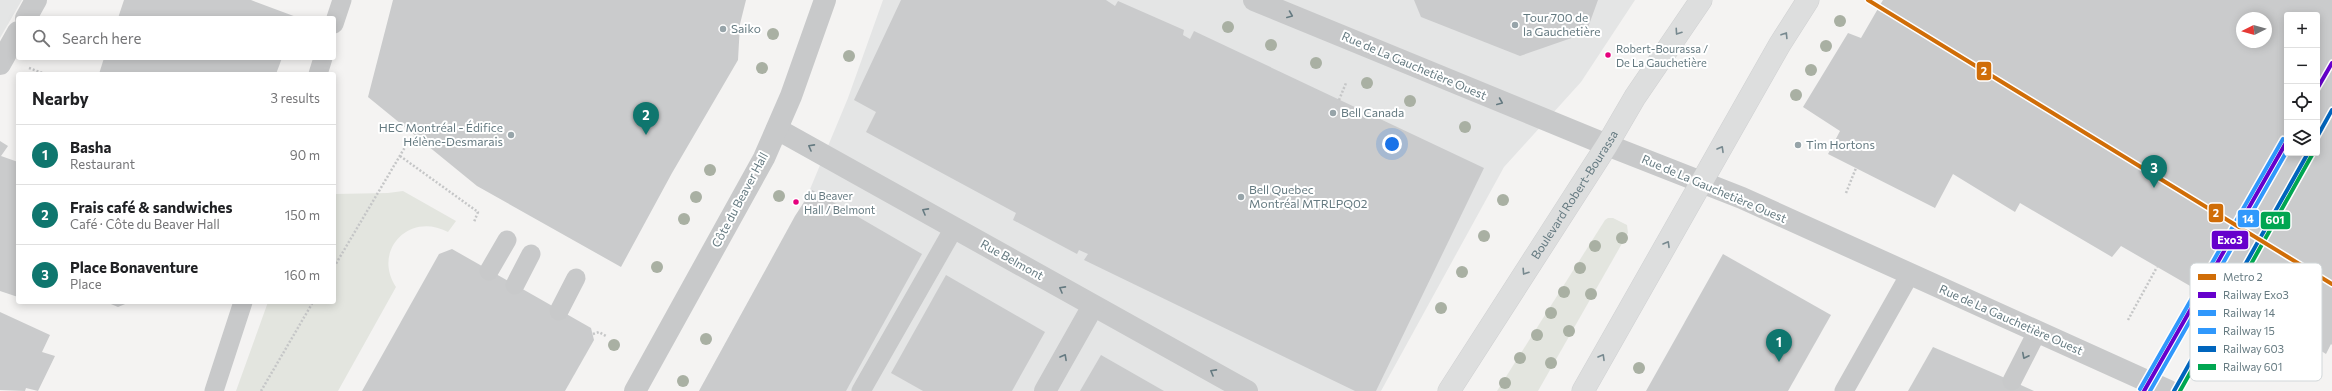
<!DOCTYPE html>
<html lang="en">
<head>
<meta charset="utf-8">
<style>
  body { margin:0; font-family:Commissioner,sans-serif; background:#f2f2f2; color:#202124 }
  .controls { position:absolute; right:12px; top:12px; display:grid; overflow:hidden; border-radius:4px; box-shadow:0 2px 10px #0003 }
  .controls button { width:36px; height:36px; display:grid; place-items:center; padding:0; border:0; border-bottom:1px solid #e0e0e0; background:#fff; color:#202124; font:20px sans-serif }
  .compass { position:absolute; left:2236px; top:12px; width:36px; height:36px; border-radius:50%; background:#fff; box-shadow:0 2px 10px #0003; rotate:265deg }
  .you { position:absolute; left:1392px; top:144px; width:14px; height:14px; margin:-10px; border:3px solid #fff; border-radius:50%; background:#1a73e8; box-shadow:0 0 0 6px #1a73e833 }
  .badge { display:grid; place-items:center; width:26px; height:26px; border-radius:50%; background:#0f766e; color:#fff; font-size:13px; font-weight:700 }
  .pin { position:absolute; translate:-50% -33px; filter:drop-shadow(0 1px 2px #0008) }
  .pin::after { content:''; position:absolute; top:21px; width:14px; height:12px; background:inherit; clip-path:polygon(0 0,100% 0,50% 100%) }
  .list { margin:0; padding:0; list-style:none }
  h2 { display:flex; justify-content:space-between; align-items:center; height:52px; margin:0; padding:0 16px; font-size:17px }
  h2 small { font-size:13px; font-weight:400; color:#757577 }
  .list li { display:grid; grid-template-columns:26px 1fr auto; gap:12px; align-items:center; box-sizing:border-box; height:60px; padding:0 16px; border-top:1px solid #e0e0e0 }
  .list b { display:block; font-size:15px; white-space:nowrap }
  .list p { margin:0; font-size:13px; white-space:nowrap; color:#757577 }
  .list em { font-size:13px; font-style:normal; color:#757577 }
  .icon { flex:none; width:22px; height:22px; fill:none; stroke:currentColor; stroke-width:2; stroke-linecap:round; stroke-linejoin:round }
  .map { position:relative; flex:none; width:2332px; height:391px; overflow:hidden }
  .search { position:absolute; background:#fff; box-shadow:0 2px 10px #0003; left:16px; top:16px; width:320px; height:44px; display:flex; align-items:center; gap:10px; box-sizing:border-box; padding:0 14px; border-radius:4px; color:#757577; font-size:15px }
  .panel { position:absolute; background:#fff; box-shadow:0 2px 10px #0003; left:16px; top:72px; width:320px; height:232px; border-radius:4px }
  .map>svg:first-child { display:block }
  .built { fill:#e4e5e5 }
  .green { fill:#e3e5df }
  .building { fill:#cacbcc; fill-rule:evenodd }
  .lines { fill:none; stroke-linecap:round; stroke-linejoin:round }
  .secondary-casing { stroke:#d0d1d2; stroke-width:23 }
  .path { stroke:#c5c6c7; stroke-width:2.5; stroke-dasharray:2 2; stroke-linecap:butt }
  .service { stroke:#c8c9ca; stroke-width:19 }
  .minor { stroke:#c8c9ca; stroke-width:22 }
  .tertiary { stroke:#c8c9ca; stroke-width:22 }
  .secondary { stroke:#dddede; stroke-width:22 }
  .rail-1-casing { stroke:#fff; stroke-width:7 }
  .rail-2-casing { stroke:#fff; stroke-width:7 }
  .rail-3-casing { stroke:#fff; stroke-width:7 }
  .rail-4-casing { stroke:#fff; stroke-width:7 }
  .rail-5-casing { stroke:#fff; stroke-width:7 }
  .rail-1 { stroke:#60c; stroke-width:4 }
  .rail-2 { stroke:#3098fc; stroke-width:4 }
  .rail-3 { stroke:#3098fc; stroke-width:4 }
  .rail-4 { stroke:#0065bd; stroke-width:4 }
  .rail-5 { stroke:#00a651; stroke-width:4 }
  .metro-1-casing { stroke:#fff; stroke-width:7 }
  .metro-1 { stroke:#d06d07; stroke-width:4 }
  .tree { fill:#a9b0a3 }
  .oneway { stroke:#657a81 }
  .oneway2 { stroke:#77898f }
  .poi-dot { fill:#97a4a9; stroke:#fff; stroke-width:1.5 }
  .bus-dot { fill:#e5007d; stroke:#fff; stroke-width:1.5 }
  .labels { text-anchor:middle; stroke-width:4; stroke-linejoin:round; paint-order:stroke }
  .bus-label { font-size:11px; fill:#657a81; stroke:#fff; text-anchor:start }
  .poi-label { font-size:12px; fill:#657a81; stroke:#fff; text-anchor:start }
  .street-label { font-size:12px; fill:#657a81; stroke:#fff }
  .key { fill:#fff; stroke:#d1d7d9; stroke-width:1 }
  .key-label { font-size:11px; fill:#657a81 }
  .line-badge { stroke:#fff; stroke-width:1.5 }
  .badge-label { font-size:11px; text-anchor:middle; font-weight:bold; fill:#fff }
</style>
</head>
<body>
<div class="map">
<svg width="2332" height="391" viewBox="0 0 2332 391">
  <rect width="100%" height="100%" fill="#f4f3f2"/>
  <!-- built -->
  <g class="built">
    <path d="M 0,0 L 22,0 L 0,38 Z"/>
    <path d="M 883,0 L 1635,0 L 1581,82 L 1504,167 L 1381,391 L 699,391 L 808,194 L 848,98 Z"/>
  </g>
  <!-- green -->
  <g class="green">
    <path d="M 403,191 L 456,221 L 448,232 C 409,211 372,251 396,287 L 338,391 L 236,391 L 268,302 L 334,302 L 334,194 L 388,193 Z"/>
    <path d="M 1608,218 L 1613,218 L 1627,225 L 1628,233 L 1538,391 L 1497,391 L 1605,220 Z"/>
  </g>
  <!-- building -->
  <g class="building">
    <path d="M 124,0 L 251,0 L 299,18 L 118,18 Z"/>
    <path d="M 393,0 L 746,0 L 740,24 L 738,60 L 672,173 L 621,267 L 477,186 L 368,97 Z"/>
    <path d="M 901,0 L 1106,0 L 1115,6 L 1118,1 L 1184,30 L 1183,35 L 1190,39 L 1194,31 L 1484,168 L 1376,391 L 1355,391 L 1084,260 L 1088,254 L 1079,250 L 1077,254 L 1013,220 L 1016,213 L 866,132 L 876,112 L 854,100 Z"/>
    <path d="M 1414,0 L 1598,0 L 1586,33 L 1520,56 L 1421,17 Z"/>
    <path d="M 1883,0 L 2332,0 L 2332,345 L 2331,344 L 2326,354 L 2229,293 L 2223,305 L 2121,246 L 2112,257 L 2020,203 L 2015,212 L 1953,174 L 1935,208 L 1828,154 L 1840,131 L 1803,107 L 1848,33 L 1861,38 ZM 2287,15 L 2317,15 L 2317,153 L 2287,153 ZM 2242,18 L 2266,18 L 2266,42 L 2242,42 Z"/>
    <path d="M 104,58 L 282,58 L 276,74 L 99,74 Z"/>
    <path d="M 0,141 L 8,146 L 1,156 L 18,162 L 18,297 L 0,291 Z"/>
    <path d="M 812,190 L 922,254 L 846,391 L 699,391 L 795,216 Z"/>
    <path d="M 452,249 L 591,328 L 594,340 L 565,391 L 362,391 L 439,254 Z"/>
    <path d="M 1723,254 L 1831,315 L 1788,391 L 1646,391 Z"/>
    <path d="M 946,275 L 1045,332 L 1012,391 L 923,391 L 891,373 Z"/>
    <path d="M 106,302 L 130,302 L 118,307 Z"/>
    <path d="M 0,312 L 50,335 L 42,352 L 55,356 L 38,391 L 26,388 L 25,391 L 0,390 Z"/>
    <path d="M 1933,347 L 2012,381 L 2034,391 L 1908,391 Z"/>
    <path d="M 1101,355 L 1164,391 L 1080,391 Z"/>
  </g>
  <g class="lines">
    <defs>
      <g id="secondary">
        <path id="s1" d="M 1449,391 L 1607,145 L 1635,97 L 1701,0"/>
        <path d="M 1583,391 L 1780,44 L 1808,0"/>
      </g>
    </defs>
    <!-- secondary casing -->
    <use href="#secondary" class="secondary-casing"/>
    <!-- path -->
    <g class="path">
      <path d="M 29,68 L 45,74"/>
      <path d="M 1339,100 L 1346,83"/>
      <path d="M 400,156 L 478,212 L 474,222"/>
      <path d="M 1846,193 L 1856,168"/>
      <path d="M 334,267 L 411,137"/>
      <path d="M 2128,320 L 2157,267"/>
      <path d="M 593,334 L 599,332 L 606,336"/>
      <path d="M 2191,348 L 2215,301"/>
      <path d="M 261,391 L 313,302"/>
    </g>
    <!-- service -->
    <g class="service">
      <path d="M 334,24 L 342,0"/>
      <path d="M 318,74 L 323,58"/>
      <path d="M 489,271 L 507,240"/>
      <path d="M 515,285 L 531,254"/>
      <path d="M 559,311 L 576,278"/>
      <path d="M 2012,381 L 2037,332"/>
      <path d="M 214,391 L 243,302"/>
      <path d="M 861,391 L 954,228"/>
      <path d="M 1844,391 L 1910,274"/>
    </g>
    <!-- minor -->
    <g class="minor">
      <path d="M 1254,0 L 1607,145"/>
      <path d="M 26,18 L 36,0"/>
      <path d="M 0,64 L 18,32"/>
      <path d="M 777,129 L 1247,391"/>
      <path d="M 1045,391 L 1093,306"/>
    </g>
    <!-- tertiary -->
    <g class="tertiary">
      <path d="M 1607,145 L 1742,198 L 2169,391"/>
      <path d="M 635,391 L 764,158 L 791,96 L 825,0"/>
    </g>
    <!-- secondary -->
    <use href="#secondary" class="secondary"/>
    <defs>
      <g id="rail-1">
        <path d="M 2317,89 L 2332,63"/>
        <path d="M 2144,391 L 2287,141"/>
      </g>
      <path id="rail-2" d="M 2150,391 L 2287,151"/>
      <path id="rail-3" d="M 2140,389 L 2283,139"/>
      <g id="rail-4">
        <path d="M 2317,137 L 2332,110"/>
        <path d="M 2174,391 L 2308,153"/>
      </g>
      <path id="rail-5" d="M 2180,391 L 2312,155"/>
    </defs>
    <!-- rail-1 casing -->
    <use href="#rail-1" class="rail-1-casing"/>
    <!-- rail-2 casing -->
    <use href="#rail-2" class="rail-2-casing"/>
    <!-- rail-3 casing -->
    <use href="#rail-3" class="rail-3-casing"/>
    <!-- rail-4 casing -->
    <use href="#rail-4" class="rail-4-casing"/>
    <!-- rail-5 casing -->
    <use href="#rail-5" class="rail-5-casing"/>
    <!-- rail-1 -->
    <use href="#rail-1" class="rail-1"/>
    <!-- rail-2 -->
    <use href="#rail-2" class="rail-2"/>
    <!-- rail-3 -->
    <use href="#rail-3" class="rail-3"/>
    <!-- rail-4 -->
    <use href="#rail-4" class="rail-4"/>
    <!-- rail-5 -->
    <use href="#rail-5" class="rail-5"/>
    <defs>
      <path id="metro-1" d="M 1868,0 L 2332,284"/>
    </defs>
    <!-- metro-1 casing -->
    <use href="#metro-1" class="metro-1-casing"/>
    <!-- metro-1 -->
    <use href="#metro-1" class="metro-1"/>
  </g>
  <!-- trees -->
  <g class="tree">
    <circle cx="1840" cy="21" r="6"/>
    <circle cx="1228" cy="27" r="6"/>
    <circle cx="773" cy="34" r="6"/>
    <circle cx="1271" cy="45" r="6"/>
    <circle cx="1826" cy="46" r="6"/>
    <circle cx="849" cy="56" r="6"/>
    <circle cx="1316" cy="63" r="6"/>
    <circle cx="762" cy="68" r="6"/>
    <circle cx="1811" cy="70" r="6"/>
    <circle cx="1367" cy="83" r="6"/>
    <circle cx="1796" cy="95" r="6"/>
    <circle cx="1410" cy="101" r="6"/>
    <circle cx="1465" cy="127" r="6"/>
    <circle cx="710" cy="170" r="6"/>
    <circle cx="779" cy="196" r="6"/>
    <circle cx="696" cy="197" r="6"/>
    <circle cx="1503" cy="200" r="6"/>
    <circle cx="684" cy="219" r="6"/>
    <circle cx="1484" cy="236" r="6"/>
    <circle cx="1622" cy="238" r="6"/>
    <circle cx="1595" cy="246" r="6"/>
    <circle cx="657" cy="267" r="6"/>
    <circle cx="1580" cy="268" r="6"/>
    <circle cx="1462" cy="272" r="6"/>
    <circle cx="1564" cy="292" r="6"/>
    <circle cx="1591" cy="294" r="6"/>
    <circle cx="1441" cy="308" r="6"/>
    <circle cx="1551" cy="313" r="6"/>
    <circle cx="1569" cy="331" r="6"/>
    <circle cx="1537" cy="335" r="6"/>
    <circle cx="706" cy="339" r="6"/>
    <circle cx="614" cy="345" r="6"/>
    <circle cx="1520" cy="358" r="6"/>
    <circle cx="1551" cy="363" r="6"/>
    <circle cx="1639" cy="368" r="6"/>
    <circle cx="683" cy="381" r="6"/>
    <circle cx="1505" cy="383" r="6"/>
  </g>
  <!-- one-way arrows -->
  <defs><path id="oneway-chevron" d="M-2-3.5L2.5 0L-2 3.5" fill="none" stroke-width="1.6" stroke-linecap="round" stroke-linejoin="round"/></defs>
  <g class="oneway">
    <use href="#oneway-chevron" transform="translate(1290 15) rotate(22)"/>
    <use href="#oneway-chevron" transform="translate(1500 102) rotate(23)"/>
    <use href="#oneway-chevron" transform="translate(811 147) rotate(-151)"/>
    <use href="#oneway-chevron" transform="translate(925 211) rotate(-151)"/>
    <use href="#oneway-chevron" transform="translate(1062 289) rotate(-151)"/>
    <use href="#oneway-chevron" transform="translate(2025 356) rotate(117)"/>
    <use href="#oneway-chevron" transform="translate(1064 357) rotate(-61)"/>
    <use href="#oneway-chevron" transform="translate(1213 372) rotate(-151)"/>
  </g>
  <g class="oneway2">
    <use href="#oneway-chevron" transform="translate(1678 32) rotate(124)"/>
    <use href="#oneway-chevron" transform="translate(1785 35) rotate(-58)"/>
    <use href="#oneway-chevron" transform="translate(1721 149) rotate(-60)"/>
    <use href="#oneway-chevron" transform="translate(1667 244) rotate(-60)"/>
    <use href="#oneway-chevron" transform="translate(1525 272) rotate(123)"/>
    <use href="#oneway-chevron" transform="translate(1602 357) rotate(-60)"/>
  </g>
  <!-- markers -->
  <g class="poi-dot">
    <circle cx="1515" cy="25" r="4"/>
    <circle cx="723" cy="29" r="4"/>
    <circle cx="1333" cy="113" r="4"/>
    <circle cx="511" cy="135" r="4"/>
    <circle cx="1798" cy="145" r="4"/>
    <circle cx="1241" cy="197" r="4"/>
  </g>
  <g class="bus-dot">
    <circle cx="1608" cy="55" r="3.5"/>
    <circle cx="796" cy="202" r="3.5"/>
  </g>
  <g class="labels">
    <!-- bus labels -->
    <g class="bus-label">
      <text x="1616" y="53">Robert-Bourassa /<tspan x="1616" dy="14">De La Gauchetière</tspan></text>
      <text x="804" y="200">du Beaver<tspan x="804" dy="14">Hall / Belmont</tspan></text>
    </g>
    <!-- poi labels -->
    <g class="poi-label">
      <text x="1523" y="22">Tour 700 de<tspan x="1523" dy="14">la Gauchetière</tspan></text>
      <text x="731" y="33">Saiko</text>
      <text x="1341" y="117">Bell Canada</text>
      <text x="503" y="132" text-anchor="end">HEC Montréal - Édifice<tspan x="503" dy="14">Hélène-Desmarais</tspan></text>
      <text x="1806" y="149">Tim Hortons</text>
      <text x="1249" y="194">Bell Quebec<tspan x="1249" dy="14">Montréal MTRLPQ02</tspan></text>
    </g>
    <!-- street labels -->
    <g class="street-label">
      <text transform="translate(1414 66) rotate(23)" y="4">Rue de La Gauchetière Ouest</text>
      <text transform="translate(1714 189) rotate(23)" y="4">Rue de La Gauchetière Ouest</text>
      <text dy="4" stroke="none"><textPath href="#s1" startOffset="233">Boulevard Robert-Bourassa</textPath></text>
      <text transform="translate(740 200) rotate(-62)" y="4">Côte du Beaver Hall</text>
      <text transform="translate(1012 260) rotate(29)" y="4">Rue Belmont</text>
      <text transform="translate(2011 320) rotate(24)" y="4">Rue de La Gauchetière Ouest</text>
    </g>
  </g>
  <!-- legend -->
  <rect x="2190" y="263" width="132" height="118" rx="6" class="key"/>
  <rect x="2198" y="274" width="18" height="6" fill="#d06d07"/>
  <rect x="2198" y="292" width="18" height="6" fill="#60c"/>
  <rect x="2198" y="310" width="18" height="6" fill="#3098fc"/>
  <rect x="2198" y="328" width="18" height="6" fill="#3098fc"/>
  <rect x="2198" y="346" width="18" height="6" fill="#0065bd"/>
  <rect x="2198" y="364" width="18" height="6" fill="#00a651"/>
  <g class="key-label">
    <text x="2223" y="281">Metro 2</text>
    <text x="2223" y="299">Railway Exo3</text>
    <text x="2223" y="317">Railway 14</text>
    <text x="2223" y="335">Railway 15</text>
    <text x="2223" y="353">Railway 603</text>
    <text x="2223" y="371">Railway 601</text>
  </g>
  <g class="line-badge">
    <rect x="1976" y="61" width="16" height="20" rx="4" fill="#d06d07"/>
    <rect x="2208" y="203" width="16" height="20" rx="4" fill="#d06d07"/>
    <rect x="2237" y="209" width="23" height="19" rx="4" fill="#3098fc"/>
    <rect x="2260" y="211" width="31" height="19" rx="4" fill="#00a651"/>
    <rect x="2211" y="230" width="38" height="20" rx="4" fill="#60c"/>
  </g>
  <g class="badge-label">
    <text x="1984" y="75">2</text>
    <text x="2216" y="217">2</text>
    <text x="2248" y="223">14</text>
    <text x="2275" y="224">601</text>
    <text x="2230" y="244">Exo3</text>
  </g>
</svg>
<div class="controls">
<button>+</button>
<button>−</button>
<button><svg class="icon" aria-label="locate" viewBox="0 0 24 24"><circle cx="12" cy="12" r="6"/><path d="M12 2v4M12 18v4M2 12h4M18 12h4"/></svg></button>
<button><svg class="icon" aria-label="layers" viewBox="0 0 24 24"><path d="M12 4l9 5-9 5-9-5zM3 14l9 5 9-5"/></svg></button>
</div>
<svg class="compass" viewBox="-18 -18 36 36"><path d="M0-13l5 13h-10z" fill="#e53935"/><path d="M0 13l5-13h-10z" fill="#757577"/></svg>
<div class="you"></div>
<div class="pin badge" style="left:1779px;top:362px">1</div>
<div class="pin badge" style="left:646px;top:135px">2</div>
<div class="pin badge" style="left:2154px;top:188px">3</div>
<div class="search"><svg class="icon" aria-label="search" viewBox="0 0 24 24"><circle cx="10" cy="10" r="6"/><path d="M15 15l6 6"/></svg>Search here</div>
<section class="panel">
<h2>Nearby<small>3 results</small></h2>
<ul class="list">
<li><span class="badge">1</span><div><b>Basha</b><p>Restaurant</p></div><em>90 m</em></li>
<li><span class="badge">2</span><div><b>Frais café &amp; sandwiches</b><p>Café · Côte du Beaver Hall</p></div><em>150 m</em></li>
<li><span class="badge">3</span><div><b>Place Bonaventure</b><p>Place</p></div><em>160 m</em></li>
</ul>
</section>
</div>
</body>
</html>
